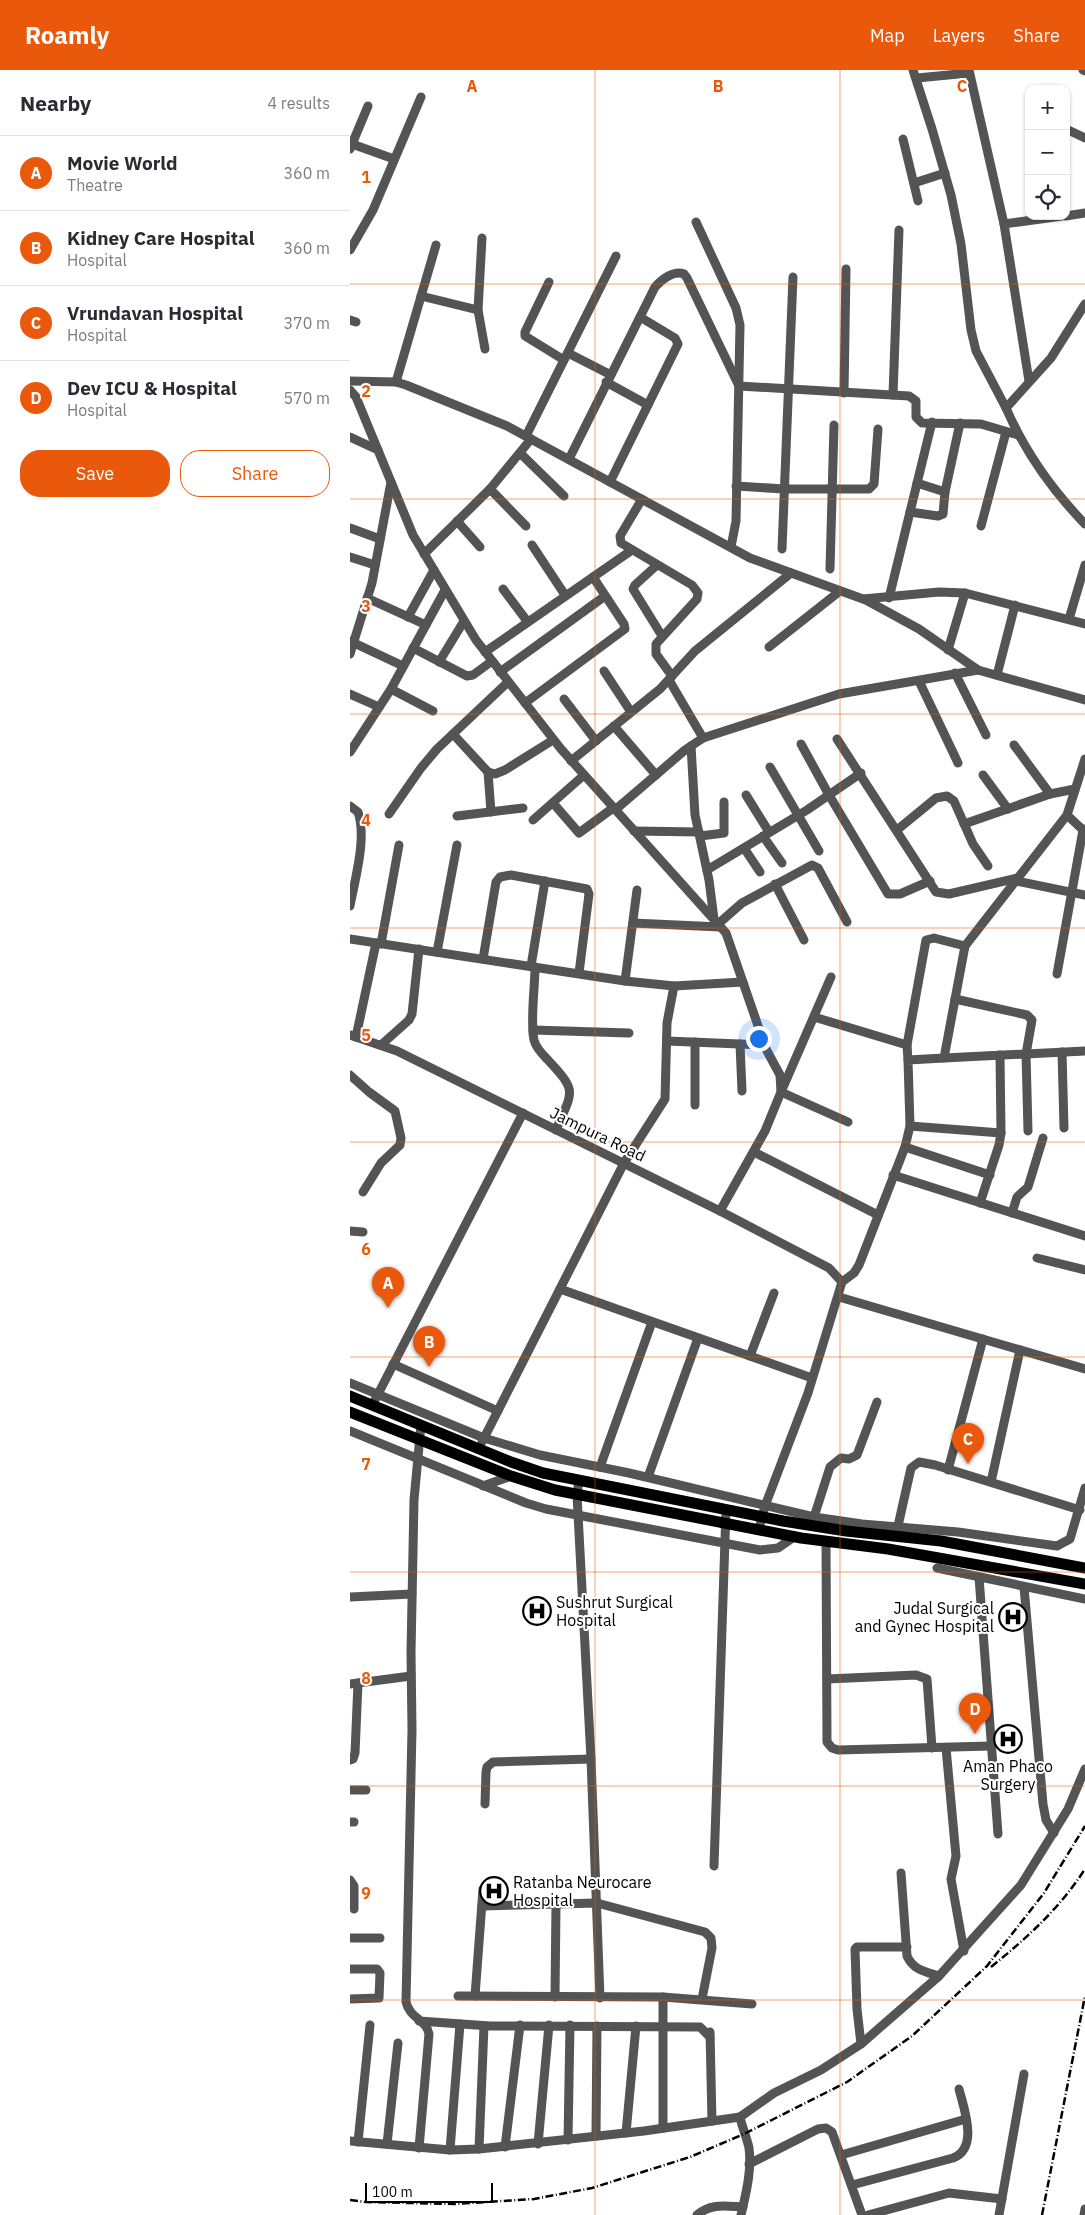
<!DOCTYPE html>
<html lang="en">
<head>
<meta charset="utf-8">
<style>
  body { margin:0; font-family:"IBM Plex Sans",sans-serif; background:#f7f7f7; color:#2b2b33 }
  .controls { position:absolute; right:15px; top:15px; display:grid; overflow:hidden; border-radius:10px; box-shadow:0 1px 4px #0004 }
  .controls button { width:45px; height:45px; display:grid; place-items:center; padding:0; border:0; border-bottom:1px solid #e1e1e2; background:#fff; color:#2b2b33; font:25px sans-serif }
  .scale { position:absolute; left:15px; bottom:12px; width:128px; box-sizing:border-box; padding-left:5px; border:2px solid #000; border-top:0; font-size:14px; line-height:18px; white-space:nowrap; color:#000; -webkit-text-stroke:4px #fff; paint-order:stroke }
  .you { position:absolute; left:408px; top:968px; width:18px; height:18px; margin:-12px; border:4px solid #fff; border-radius:50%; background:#1a73e8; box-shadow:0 0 0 8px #1a73e833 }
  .badge { display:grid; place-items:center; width:32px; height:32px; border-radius:50%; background:#ea580c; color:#fff; font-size:16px; font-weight:700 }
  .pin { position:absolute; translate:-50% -41px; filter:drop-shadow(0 1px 2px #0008) }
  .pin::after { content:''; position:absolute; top:26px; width:18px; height:15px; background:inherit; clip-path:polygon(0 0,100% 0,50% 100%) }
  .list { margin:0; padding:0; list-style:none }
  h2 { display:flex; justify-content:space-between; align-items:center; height:65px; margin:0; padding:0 20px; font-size:21px }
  h2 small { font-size:16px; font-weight:400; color:#7c7c81 }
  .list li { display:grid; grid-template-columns:32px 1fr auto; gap:15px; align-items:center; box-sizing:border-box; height:75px; padding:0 20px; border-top:1px solid #e1e1e2 }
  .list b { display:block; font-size:19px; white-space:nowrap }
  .list p { margin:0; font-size:16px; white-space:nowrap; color:#7c7c81 }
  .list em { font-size:16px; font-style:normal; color:#7c7c81 }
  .actions { display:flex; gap:10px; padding:15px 20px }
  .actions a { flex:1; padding:11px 0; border:1px solid #ea580c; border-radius:20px; text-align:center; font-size:18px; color:#ea580c }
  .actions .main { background:#ea580c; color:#fff }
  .icon { flex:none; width:28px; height:28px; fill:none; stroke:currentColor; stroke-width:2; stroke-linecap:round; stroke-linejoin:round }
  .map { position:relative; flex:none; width:735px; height:2145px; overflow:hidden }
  header { display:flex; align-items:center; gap:30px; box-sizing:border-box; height:70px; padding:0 25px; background:#ea580c; color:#fff }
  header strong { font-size:24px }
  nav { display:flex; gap:28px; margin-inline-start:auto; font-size:18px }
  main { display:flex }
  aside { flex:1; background:#fff }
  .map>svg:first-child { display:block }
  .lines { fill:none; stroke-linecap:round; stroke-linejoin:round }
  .minor { stroke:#545454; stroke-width:9 }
  .major { stroke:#000; stroke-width:11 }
  .rail { stroke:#000; stroke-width:2.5; stroke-dasharray:8 2.5 1 2.5; stroke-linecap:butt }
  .grid { fill:none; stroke:#e8590c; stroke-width:1; stroke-opacity:0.55 }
  .labels { text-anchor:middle; stroke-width:4; stroke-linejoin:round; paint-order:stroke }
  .street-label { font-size:16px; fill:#000; stroke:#fff }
  .poi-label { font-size:16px; fill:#000; stroke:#fff; text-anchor:start }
  .grid-label { font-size:16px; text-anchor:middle; font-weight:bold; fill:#e8590c; stroke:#fff; stroke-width:4; stroke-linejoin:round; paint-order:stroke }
</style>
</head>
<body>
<header>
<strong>Roamly</strong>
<nav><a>Map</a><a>Layers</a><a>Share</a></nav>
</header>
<main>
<aside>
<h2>Nearby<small>4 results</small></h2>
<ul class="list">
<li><span class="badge">A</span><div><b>Movie World</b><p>Theatre</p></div><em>360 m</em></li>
<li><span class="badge">B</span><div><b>Kidney Care Hospital</b><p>Hospital</p></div><em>360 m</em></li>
<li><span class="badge">C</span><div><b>Vrundavan Hospital</b><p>Hospital</p></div><em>370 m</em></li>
<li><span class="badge">D</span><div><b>Dev ICU &amp; Hospital</b><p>Hospital</p></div><em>570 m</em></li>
</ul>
<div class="actions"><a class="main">Save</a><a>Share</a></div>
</aside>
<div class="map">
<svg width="735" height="2145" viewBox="0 0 735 2145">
  <rect width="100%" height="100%" fill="#fff"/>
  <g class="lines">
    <!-- minor -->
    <g class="minor">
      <path d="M 563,0 L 582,59 L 601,125 L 611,174 L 621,260 L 626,281 L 656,338"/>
      <path d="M 619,0 L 654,154 L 679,311"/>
      <path d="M 733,0 L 735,1"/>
      <path d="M 567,8 L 619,3"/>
      <path d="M 716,59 L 735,68"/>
      <path d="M 553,69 L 568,131"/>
      <path d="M 2,74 L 44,89"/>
      <path d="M 0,79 L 18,36"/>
      <path d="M 564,113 L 595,103"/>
      <path d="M 716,146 L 735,143"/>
      <path d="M 346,152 L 386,238 L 390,255 L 386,451 L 381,477"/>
      <path d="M 654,154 L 712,146"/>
      <path d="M 132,168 L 128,240 L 135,279"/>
      <path d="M 0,180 L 23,140 L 71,27"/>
      <path d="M 199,212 L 175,262 L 175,266 L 214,290"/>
      <path d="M 71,226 L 128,240"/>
      <path d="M 735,234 L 701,288 L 656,338 C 675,382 702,420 735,454"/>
      <path d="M 0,250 L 6,252"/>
      <path d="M 218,283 L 261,305"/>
      <path d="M 0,311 L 46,312 L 56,315 L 157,356 L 400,488 L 513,529 L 589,522 L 615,523 L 735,554"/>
      <path d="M 46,312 L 86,175"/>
      <path d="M 256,312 L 298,335"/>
      <path d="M 0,320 L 6,327 L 63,465 L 126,570 L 211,679 L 376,863 L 416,979 L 430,1005 L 431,1022 L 415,1061 L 370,1141"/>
      <path d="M 494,323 L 496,199"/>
      <path d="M 543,325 L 549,160"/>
      <path d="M 176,366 L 266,186"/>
      <path d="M 0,367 L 28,380"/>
      <path d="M 170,383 L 214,426"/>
      <path d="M 219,389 L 305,217 C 312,209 324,200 334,204 L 337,208 L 389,316 L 559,326 L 566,331 L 566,347 L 572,353 L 631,354 L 668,365"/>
      <path d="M 260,412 L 328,274 L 325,268 L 290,247"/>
      <path d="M 567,413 L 595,422"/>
      <path d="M 386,416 L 434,419 L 519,419 L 524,414 L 528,359"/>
      <path d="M 140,419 L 176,456"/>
      <path d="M 292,429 L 270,466 L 271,473 L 342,515 L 348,523 L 347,529 L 306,574 L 306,584 L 322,606"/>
      <path d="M 560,442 L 588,446 L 593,444 L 595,422 L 610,353"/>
      <path d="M 107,451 L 130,477"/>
      <path d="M 631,456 L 656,362"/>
      <path d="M 0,458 L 30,469"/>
      <path d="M 182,475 L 215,525"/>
      <path d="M 432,479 L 443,207"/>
      <path d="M 74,484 L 140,419 L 181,369"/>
      <path d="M 0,487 L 25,495"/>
      <path d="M 307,495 L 285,515 L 283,519 L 312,566"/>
      <path d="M 480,499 L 484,355"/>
      <path d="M 153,519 L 177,551"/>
      <path d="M 17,528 L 76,555"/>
      <path d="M 539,528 L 582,352"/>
      <path d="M 514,529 L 569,559 L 628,600"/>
      <path d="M 58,547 L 84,500"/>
      <path d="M 719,549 L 735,495"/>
      <path d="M 0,571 L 53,596"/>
      <path d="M 419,577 L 490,521"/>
      <path d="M 63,578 L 117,606 L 123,605 L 142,591"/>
      <path d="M 598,580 L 615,523"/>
      <path d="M 135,582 L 282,480"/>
      <path d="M 0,584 L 22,513 L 41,412"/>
      <path d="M 89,592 L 114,551"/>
      <path d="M 254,601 L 281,642"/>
      <path d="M 150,602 L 255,526"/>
      <path d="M 605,603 L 636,665"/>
      <path d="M 647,605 L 665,535"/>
      <path d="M 319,610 L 353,668"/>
      <path d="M 569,611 L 608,693"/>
      <path d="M 41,619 L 83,641"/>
      <path d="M 0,624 L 29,637"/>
      <path d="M 214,629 L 246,671"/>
      <path d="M 175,633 L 275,559 L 274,554 L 243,507"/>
      <path d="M 264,656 L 306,705"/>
      <path d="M 103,664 L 138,702 L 145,704 L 155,700 L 203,670"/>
      <path d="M 487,669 L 586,822 L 599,824 L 668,808"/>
      <path d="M 451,674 L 479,725 L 538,824 L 550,824 L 580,811"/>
      <path d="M 664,675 L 700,724"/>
      <path d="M 341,676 L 345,745 L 359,810 L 364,849"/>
      <path d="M 0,682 L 41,619 L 95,520"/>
      <path d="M 221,691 L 310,619 L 345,581 L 441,503"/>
      <path d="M 420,697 L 469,781"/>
      <path d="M 138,702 L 141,742"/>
      <path d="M 633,705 L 658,739"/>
      <path d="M 396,725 L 419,762"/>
      <path d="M 203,733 L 229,763 L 263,738"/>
      <path d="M 0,736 L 8,742 C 17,768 5,809 0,836"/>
      <path d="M 265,740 L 335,680 L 353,668 L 489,624 L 628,600 L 735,630"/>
      <path d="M 39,744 L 71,698 L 87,679 L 158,612"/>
      <path d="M 717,745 L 733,760 L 735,759"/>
      <path d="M 107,746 L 173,738"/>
      <path d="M 183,750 L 234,705"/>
      <path d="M 614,754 L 700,724 L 725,719"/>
      <path d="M 547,760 L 586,728 L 597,726 L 604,731 L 623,774 L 638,796"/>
      <path d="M 284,761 L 349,762"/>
      <path d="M 350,766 L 374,763 L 374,732"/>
      <path d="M 413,766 L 432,793"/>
      <path d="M 394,778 L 410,802"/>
      <path d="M 357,800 L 457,740 L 511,703"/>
      <path d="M 666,811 L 735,825"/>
      <path d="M 425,814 L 454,870"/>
      <path d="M 283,853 L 370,857"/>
      <path d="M 368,854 L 392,833 L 462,795 L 468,798 L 497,852"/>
      <path d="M 0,869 L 275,911 L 324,916 L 393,912"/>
      <path d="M 31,874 L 49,775"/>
      <path d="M 87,882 L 107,775"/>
      <path d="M 133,889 L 146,812 L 150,807 L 161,805 L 237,819 L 239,824 L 229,903"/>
      <path d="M 181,896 L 195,811"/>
      <path d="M 185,897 C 185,917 180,952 184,970 C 186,978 192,984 197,989 C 228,1022 223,1020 206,1060"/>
      <path d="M 707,904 L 733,760"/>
      <path d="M 481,907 L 431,1022 L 498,1052"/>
      <path d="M 275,911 L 287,820"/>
      <path d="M 605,929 L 677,945 L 682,950 L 676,984 L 678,1061"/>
      <path d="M 464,947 L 557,975"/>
      <path d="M 183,960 L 279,963"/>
      <path d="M 0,965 L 47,981 L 370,1141 L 479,1198 L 492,1212 L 458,1323 L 415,1436 L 409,1459"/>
      <path d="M 6,967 L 26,873"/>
      <path d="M 317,971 L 414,975"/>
      <path d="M 390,974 L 392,1021"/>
      <path d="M 31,975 L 59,950 L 62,944 L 69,879"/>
      <path d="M 712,982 L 714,1058"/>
      <path d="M 594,988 L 735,981"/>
      <path d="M 558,990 L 557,975 L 576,870 L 584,868 L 615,876"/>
      <path d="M 0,1005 L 19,1022 L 45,1041 L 51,1068 L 50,1075 L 31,1093 L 13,1122"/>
      <path d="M 345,1035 L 345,972"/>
      <path d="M 560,1056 L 651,1063"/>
      <path d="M 555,1077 L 640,1105"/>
      <path d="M 404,1082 L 528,1145"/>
      <path d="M 543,1105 L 735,1166"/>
      <path d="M 630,1133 L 649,1075 L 651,1063 L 650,985"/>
      <path d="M 662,1143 L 667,1127 L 678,1117 L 693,1068"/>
      <path d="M 0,1161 L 13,1162"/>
      <path d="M 687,1188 L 735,1200"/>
      <path d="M 492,1212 L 504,1203 L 509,1195 L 555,1077 L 560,1056 L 558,990 L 594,988 L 615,876 L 717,745 L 735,689"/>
      <path d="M 210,1219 L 462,1308"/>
      <path d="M 489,1227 L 735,1299"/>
      <path d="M 400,1286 L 424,1223"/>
      <path d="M 43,1294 L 148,1341"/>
      <path d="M 0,1313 L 134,1368 L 190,1385 L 279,1403 L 464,1447 L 512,1454 L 608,1462 L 707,1476 L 720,1469 L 735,1418"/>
      <path d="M 25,1330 L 173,1043"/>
      <path d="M 0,1361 L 176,1433 L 196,1439 L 410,1480 L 428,1478 L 444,1467"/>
      <path d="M 132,1372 L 274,1093 L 315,1029 L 317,953 L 324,916"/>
      <path d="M 250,1397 L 302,1252"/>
      <path d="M 598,1400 L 633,1269"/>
      <path d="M 298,1407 L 348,1268"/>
      <path d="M 229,1410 L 227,1425 L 241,1689 L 250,1928"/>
      <path d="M 641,1412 L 670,1280"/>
      <path d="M 133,1416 L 161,1406"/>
      <path d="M 464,1447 L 480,1397 L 491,1388 L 499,1389 L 507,1385 L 527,1332"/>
      <path d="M 548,1456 L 561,1398 L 569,1392 L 585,1395 L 730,1440"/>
      <path d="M 476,1471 L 477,1672 L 482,1678 L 488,1680 L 641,1676"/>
      <path d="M 587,1498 L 735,1529"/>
      <path d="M 629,1507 L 648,1764"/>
      <path d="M 674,1517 L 693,1734 L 696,1750 L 704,1763"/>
      <path d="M 0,1527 L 62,1524"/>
      <path d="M 477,1609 L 566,1605 L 577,1609 L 582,1678"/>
      <path d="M 0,1614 L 61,1606"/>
      <path d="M 596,1678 L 606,1786 L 601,1809 L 614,1881"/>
      <path d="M 0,1690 L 3,1689 L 5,1683 L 8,1613"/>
      <path d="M 0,1720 L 16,1720"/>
      <path d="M 135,1734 L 136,1702 L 137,1697 L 143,1692 L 241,1689"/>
      <path d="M 0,1752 L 4,1752"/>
      <path d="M 364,1796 L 376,1440"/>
      <path d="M 551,1803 L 557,1886 C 563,1900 576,1902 589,1906"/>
      <path d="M 0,1810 L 4,1816 L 4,1839"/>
      <path d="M 132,1836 L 247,1833 L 355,1862 L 361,1868 L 362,1878 L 352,1929"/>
      <path d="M 0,1868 L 30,1868"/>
      <path d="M 0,1899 L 27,1899 L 30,1903 L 29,1928 L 0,1929"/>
      <path d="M 108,1926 L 313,1927 L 402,1934"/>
      <path d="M 125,1926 L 133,1819"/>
      <path d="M 205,1927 L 206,1834"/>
      <path d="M 69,1951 L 140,1956 L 350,1957 L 360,1967"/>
      <path d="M 360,1962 L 362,2051"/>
      <path d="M 511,1974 L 507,1939 L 505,1879 L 507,1877 L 557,1877"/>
      <path d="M 313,2058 L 313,1927"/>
      <path d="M 276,2063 L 286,1956"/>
      <path d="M 246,2066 L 247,1956"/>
      <path d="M 218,2070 L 220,1955"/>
      <path d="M 0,2071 L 100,2080 L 129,2079 L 294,2061 L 390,2047"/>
      <path d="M 8,2072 L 20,1955"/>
      <path d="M 37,2074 L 48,1973"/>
      <path d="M 188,2074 L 199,1955"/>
      <path d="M 155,2077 L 170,1955"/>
      <path d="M 69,2078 L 79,1964 C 76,1949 60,1949 56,1932 L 62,1660 L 61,1582 L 64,1430 L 71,1355"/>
      <path d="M 129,2079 L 134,1956"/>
      <path d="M 100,2080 L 110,1954"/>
      <path d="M 491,2085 L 616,2049"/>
      <path d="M 399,2094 L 468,2059 L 476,2058 L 482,2062 L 512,2145"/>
      <path d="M 502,2115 L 603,2088 C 629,2078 614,2039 609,2019"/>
      <path d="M 347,2145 C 361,2133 375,2136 393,2137"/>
      <path d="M 391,2145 C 396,2123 402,2100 399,2078 C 397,2068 392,2057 390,2047 L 424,2023 L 471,2000 L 511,1974 L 589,1906 L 671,1815 L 718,1739 L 735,1699"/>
      <path d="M 518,2145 L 599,2123 L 652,2129"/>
      <path d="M 649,2145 L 674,2004"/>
      <path d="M 734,2145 L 735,2139"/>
    </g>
    <!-- major -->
    <g class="major">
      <path d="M 0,1326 L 161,1392 L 193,1403 L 433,1451 L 496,1461 L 591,1471 L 735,1498"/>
      <path d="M 0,1342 L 161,1406 L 205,1420 L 451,1468 L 538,1479 L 735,1514"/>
    </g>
    <!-- rail -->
    <g class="rail">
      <path d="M 641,1897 C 678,1867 709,1839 735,1799"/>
      <path d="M 0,2130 L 16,2132 L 104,2134 L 184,2129 L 242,2118 L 340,2087 L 394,2064 L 497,2012 L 562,1966 L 637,1896 L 694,1823 L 735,1756"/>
      <path d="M 692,2145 L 735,1926"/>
    </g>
  </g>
  <!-- grid -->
  <path class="grid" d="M 245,0 L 245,2145M 490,0 L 490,2145M 0,214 L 735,214M 0,429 L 735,429M 0,644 L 735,644M 0,858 L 735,858M 0,1072 L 735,1072M 0,1287 L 735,1287M 0,1502 L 735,1502M 0,1716 L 735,1716M 0,1930 L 735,1930"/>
  <!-- icons -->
  <defs>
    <symbol id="hospital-ring" viewBox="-11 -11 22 22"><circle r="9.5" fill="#fff" stroke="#000" stroke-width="1.5"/><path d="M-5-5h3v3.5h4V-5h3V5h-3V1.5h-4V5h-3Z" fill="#000"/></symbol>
  </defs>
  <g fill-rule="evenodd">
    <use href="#hospital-ring" x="171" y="1525" width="32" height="32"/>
    <use href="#hospital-ring" x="647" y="1531" width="32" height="32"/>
    <use href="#hospital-ring" x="642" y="1653" width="32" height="32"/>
    <use href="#hospital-ring" x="128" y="1805" width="32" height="32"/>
  </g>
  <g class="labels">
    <!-- street labels -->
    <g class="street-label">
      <text transform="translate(248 1064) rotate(26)" y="6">Jampura Road</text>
    </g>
    <!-- poi labels -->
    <g class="poi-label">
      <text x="206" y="1538">Sushrut Surgical<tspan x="206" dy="18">Hospital</tspan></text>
      <text x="644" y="1544" text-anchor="end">Judal Surgical<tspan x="644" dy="18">and Gynec Hospital</tspan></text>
      <text x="658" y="1702" text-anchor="middle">Aman Phaco<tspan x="658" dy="18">Surgery</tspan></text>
      <text x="163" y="1818">Ratanba Neurocare<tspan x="163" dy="18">Hospital</tspan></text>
    </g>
  </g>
  <g class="grid-label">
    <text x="122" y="22">A</text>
    <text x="368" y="22">B</text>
    <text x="612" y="22">C</text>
    <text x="16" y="113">1</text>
    <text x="16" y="327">2</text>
    <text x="16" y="542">3</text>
    <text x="16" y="756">4</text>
    <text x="16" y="971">5</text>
    <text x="16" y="1185">6</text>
    <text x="16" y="1400">7</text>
    <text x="16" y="1614">8</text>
    <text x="16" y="1829">9</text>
  </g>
</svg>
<div class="controls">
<button>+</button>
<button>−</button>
<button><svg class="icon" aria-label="locate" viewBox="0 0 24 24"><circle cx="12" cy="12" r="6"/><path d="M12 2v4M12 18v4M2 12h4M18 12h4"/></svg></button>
</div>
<div class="scale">100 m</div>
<div class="you"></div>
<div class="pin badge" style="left:38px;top:1238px">A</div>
<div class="pin badge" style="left:79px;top:1297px">B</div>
<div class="pin badge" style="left:618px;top:1394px">C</div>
<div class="pin badge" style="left:625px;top:1664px">D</div>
</div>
</main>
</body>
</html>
